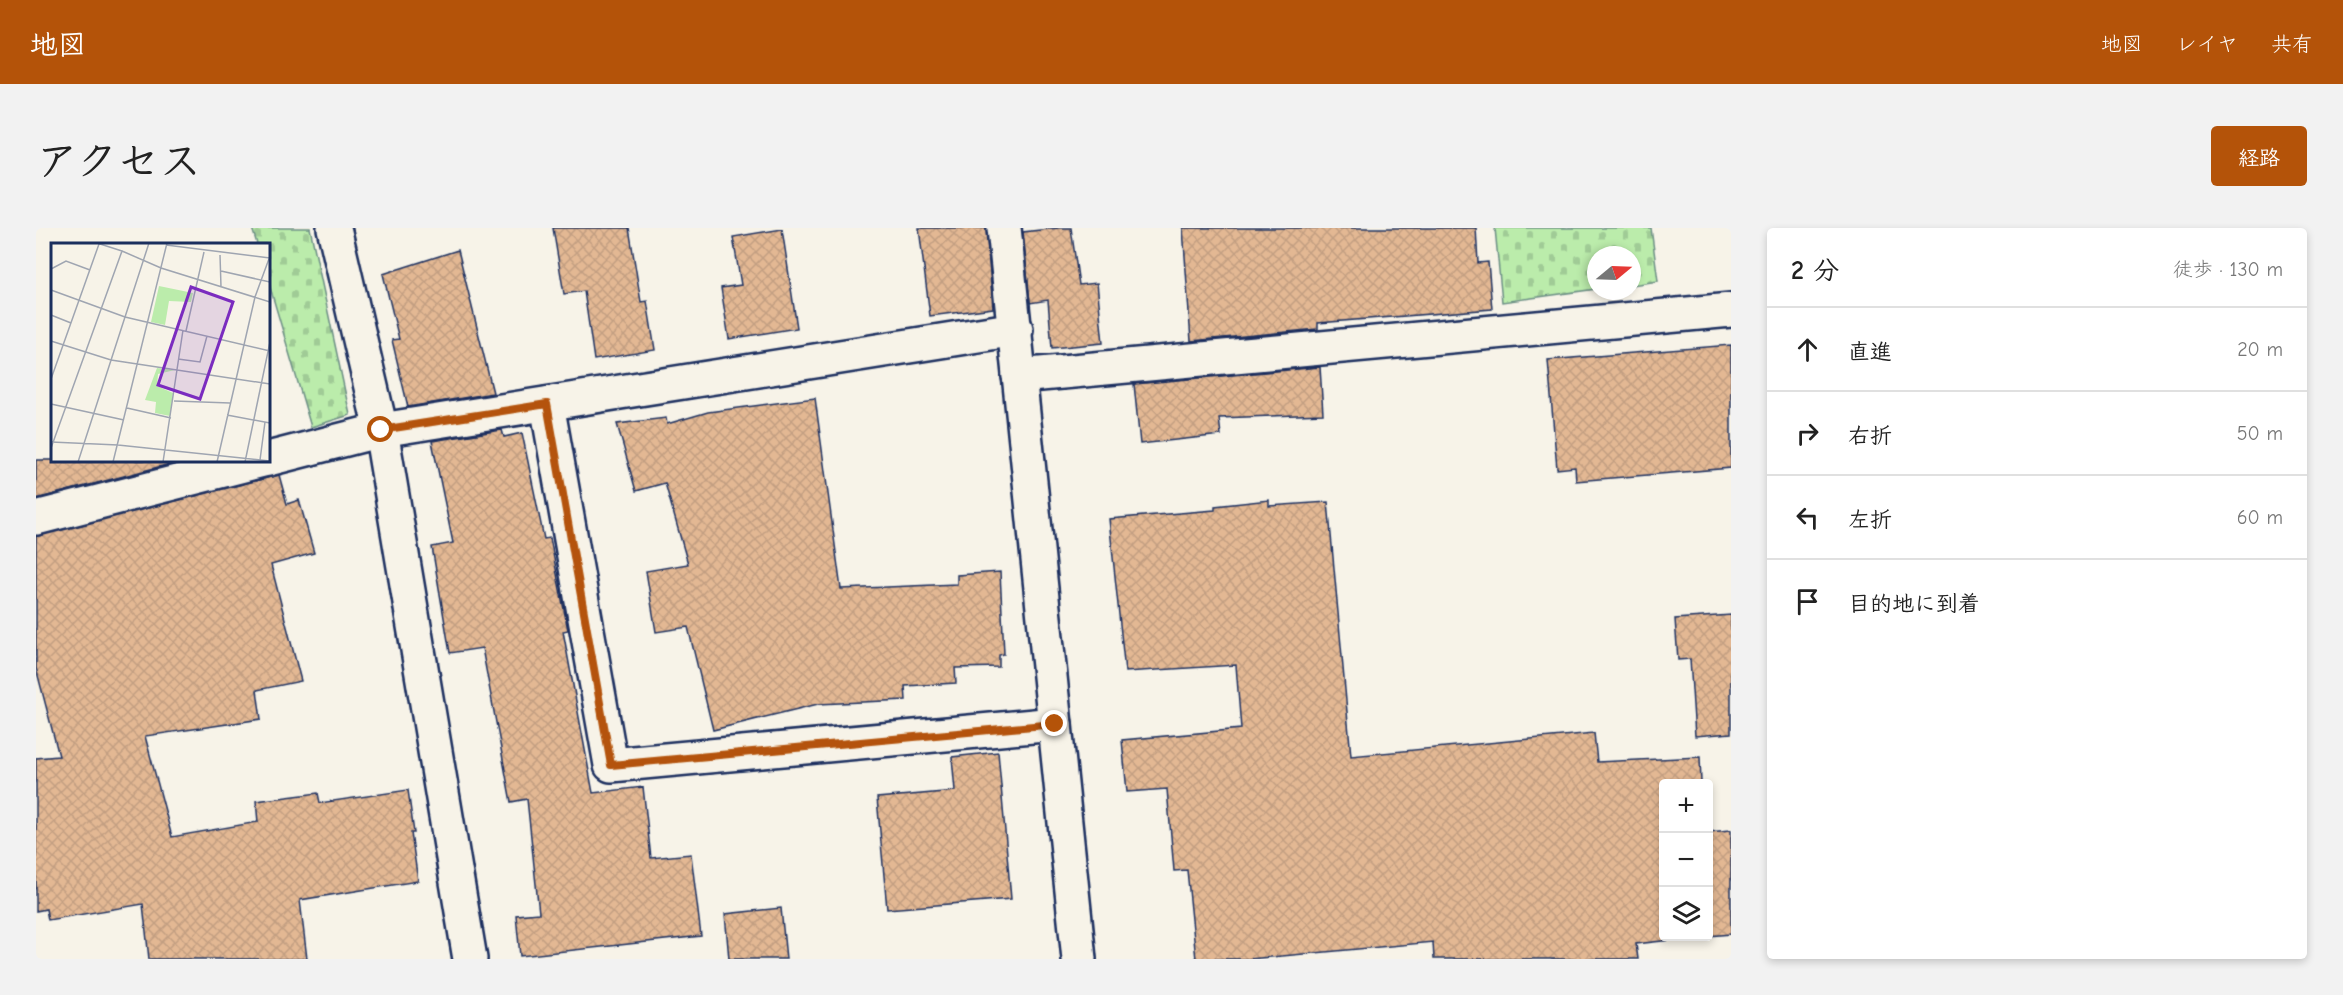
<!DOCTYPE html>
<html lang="ja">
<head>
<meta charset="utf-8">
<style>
  body { margin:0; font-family:"Comic Neue","Klee One",sans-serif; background:#f2f2f2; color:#222 }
  .controls { position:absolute; right:18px; bottom:18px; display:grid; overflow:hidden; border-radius:6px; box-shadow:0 3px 9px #0003 }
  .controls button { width:54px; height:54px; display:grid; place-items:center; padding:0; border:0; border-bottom:2px solid #e0e0e0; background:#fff; color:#222; font:30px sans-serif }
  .compass { position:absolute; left:1551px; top:18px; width:54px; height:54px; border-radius:50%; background:#fff; box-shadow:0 3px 9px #0003; rotate:71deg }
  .stop { position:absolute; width:18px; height:18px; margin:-14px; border:4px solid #b45309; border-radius:50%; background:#fff }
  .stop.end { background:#b45309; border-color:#fff; box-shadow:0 2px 6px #0008 }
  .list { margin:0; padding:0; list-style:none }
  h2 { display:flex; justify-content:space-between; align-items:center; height:78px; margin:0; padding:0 24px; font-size:26px }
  h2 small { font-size:20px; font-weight:400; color:#767676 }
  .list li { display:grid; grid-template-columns:39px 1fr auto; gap:18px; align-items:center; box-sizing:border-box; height:84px; padding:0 24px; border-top:2px solid #e0e0e0 }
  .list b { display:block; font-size:22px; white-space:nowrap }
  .list em { font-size:20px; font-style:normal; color:#767676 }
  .icon { flex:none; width:33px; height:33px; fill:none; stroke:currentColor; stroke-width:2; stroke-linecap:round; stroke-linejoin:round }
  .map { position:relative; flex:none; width:1695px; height:731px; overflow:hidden; border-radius:6px }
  header { display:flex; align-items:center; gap:36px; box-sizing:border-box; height:84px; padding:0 30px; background:#b45309; color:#fff }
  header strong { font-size:28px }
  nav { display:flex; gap:33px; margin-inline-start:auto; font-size:21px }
  .intro { display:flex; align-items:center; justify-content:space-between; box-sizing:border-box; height:144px; padding:0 36px }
  h1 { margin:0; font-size:42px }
  .button { padding:15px 27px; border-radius:6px; background:#b45309; color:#fff; font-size:21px; font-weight:700 }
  main { display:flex; gap:36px; padding:0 36px }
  aside { flex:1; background:#fff; border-radius:6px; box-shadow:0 3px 9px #0003 }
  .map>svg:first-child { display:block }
  .cemetery { fill:url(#cemetery-stones); stroke:#6b8e84; stroke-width:1.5 }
  .building { fill:url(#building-cross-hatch); stroke:#1b2f5e; stroke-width:1.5 }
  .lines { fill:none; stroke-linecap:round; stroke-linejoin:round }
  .street-casing { stroke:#1b2f5e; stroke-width:38 }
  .street { stroke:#f7f3e8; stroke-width:33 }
  .route { stroke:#b45309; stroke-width:8 }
  .inset-road { fill:none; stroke:#9fa5b1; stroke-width:1.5 }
  .view { fill:#7b2cbf; fill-opacity:0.15; stroke:#7b2cbf; stroke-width:3 }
  .inset-edge { fill:none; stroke:#1b2f5e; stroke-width:3 }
</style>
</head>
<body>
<header>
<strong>地図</strong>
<nav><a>地図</a><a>レイヤ</a><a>共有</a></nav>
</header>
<div class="intro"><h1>アクセス</h1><a class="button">経路</a></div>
<main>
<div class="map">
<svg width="1695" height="731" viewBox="0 0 1695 731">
  <defs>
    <pattern id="cemetery-stones" width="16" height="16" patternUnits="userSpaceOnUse" patternTransform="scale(1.5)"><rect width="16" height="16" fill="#bbecab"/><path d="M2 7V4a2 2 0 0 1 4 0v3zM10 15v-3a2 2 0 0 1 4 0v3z" fill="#a0cb96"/></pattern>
    <pattern id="building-cross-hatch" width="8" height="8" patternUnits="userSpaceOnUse" patternTransform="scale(1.5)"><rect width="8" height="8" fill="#e3b893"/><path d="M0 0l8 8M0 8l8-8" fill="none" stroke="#c29e81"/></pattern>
  </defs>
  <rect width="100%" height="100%" fill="#f7f3e8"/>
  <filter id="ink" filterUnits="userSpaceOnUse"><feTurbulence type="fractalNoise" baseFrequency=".0167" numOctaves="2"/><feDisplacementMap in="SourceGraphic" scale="12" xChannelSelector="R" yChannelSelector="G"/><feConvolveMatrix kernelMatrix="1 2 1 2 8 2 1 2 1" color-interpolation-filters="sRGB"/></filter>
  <g filter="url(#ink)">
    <!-- cemetery -->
    <g class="cemetery">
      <path d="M 216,0 L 274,0 L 314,187 L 275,199 L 233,56 L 232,16 L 221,16 Z"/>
      <path d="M 1459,0 L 1615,0 L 1622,53 L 1596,57 L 1596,27 L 1560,27 L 1560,61 L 1466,74 Z"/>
    </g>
    <!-- building -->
    <g class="building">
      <path d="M 517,0 L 593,0 L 605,74 L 611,73 L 619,122 L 558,132 L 548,63 L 528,66 Z"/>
      <path d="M 883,0 L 950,0 L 957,80 L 894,88 Z"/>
      <path d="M 1022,0 L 1035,0 L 1043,57 L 1061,55 L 1067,115 L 1016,120 L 1012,72 L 994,75 L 987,4 Z"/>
      <path d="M 1147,0 L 1440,0 L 1442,35 L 1452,34 L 1456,81 L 1282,95 L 1282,101 L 1155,113 Z"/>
      <path d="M 746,1 L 761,100 L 693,111 L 685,60 L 705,57 L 697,9 Z"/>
      <path d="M 422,22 L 457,165 L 372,179 L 356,112 L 363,111 L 347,46 Z"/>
      <path d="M 1695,117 L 1695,240 L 1540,253 L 1539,239 L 1521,241 L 1512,132 Z"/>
      <path d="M 1284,139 L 1287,186 L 1183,190 L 1185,207 L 1104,216 L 1098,156 Z"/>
      <path d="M 779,170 L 805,361 L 921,356 L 921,347 L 964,344 L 968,426 L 963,427 L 963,439 L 919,440 L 920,455 L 869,458 L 870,472 L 782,476 L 677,502 L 652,399 L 620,404 L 610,343 L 652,336 L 629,255 L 600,263 L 581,196 L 630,190 L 631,196 L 672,184 Z"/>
      <path d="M 466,202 L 468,209 L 486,205 L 508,311 L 514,310 L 532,402 L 527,403 L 557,565 L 607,559 L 615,630 L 655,626 L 665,708 L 484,728 L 480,687 L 503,685 L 491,571 L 475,574 L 446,420 L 414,425 L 396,319 L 417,315 L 396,213 Z"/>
      <path d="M 0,232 L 149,232 L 0,271 Z"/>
      <path d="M 243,247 L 251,276 L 263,272 L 278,325 L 235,337 L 265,453 L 221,462 L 225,491 L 109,508 L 136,609 L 222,594 L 220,573 L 282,565 L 284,575 L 372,562 L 378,605 L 375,605 L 382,653 L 264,672 L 271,731 L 113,731 L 107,676 L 12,692 L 10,681 L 0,683 L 0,530 L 23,528 L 0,440 L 0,308 Z"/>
      <path d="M 1233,272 L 1233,278 L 1292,274 L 1315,528 L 1558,505 L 1561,534 L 1664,529 L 1665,555 L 1628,555 L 1628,708 L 1670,708 L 1600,716 L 1602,731 L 1398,731 L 1397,714 L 1213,731 L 1160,731 L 1151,642 L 1138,643 L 1131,561 L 1091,564 L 1086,512 L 1205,501 L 1200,437 L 1089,444 L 1073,291 L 1179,282 L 1179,278 Z"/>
      <path d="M 1695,387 L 1695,505 L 1659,508 L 1654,431 L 1642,432 L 1639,391 Z"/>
      <path d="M 962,524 L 975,671 L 851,681 L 841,570 L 919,563 L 916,529 Z"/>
      <path d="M 1695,602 L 1695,706 L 1672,708 L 1672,604 Z"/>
      <path d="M 745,680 L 750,731 L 693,731 L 689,686 Z"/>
    </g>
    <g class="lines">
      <defs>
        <g id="street">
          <path d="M 298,0 L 345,202 L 434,731"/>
          <path d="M 968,0 L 1043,731"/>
          <path d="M 983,148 L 1695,82"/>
          <path d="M 511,176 L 575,537 L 1019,496"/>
          <path d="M 232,231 L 345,202 L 980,101"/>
          <path d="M 0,290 L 227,232"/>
        </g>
      </defs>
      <!-- street casing -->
      <use href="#street" class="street-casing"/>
      <!-- street -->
      <use href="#street" class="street"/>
    </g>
  </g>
  <g class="lines" filter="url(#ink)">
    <!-- route -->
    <path class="route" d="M 345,202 L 511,176 L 575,537 L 1019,496"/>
  </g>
  <!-- overview -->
  <g transform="translate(15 15)">
    <rect width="219" height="219" fill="#f7f3e8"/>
    <path d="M 108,43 L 142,50 L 140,59 L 118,58 L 114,82 L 100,79 ZM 106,125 L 124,127 L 107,131 L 106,143 L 122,150 L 119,173 L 104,170 L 105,159 L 94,157 Z" fill="#bbecab"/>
    <path class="inset-road" d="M 115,2 L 219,15M 71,8 L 110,25 L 219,59M 169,12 L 170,44M 0,26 L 15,18 L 39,27M 170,28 L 219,39M 0,47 L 74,74 L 219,108M 0,72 L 20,80M 135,88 L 153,9M 0,98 L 60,117 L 219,141M 127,116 L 149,119 L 156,93M 0,136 L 48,1M 123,158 L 179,160M 0,161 L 73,177M 76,165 L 120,175M 176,172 L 219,180M 0,199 L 67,202 L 219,218M 0,205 L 71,8 L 46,0M 209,217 L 214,179M 27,219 L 98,0M 62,219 L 116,0M 112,219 L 132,87M 166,219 L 204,54 L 219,13M 194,219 L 219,99"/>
    <path class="view" d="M 140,44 L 182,59 L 149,156 L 107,142 Z"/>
    <rect width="219" height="219" class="inset-edge"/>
  </g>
</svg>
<div class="controls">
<button>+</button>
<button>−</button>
<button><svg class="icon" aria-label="layers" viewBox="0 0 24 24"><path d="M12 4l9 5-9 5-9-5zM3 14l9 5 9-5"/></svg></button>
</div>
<svg class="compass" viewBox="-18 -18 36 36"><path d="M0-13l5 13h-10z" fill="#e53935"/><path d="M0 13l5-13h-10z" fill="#767676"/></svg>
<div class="stop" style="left:345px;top:202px"></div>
<div class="stop end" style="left:1019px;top:496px"></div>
</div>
<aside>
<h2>2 分<small>徒歩 · 130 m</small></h2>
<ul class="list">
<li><svg class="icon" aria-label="ahead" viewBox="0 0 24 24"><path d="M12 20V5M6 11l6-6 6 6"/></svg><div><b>直進</b></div><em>20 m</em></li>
<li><svg class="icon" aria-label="right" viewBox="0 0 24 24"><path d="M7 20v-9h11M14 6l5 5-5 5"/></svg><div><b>右折</b></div><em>50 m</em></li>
<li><svg class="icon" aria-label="left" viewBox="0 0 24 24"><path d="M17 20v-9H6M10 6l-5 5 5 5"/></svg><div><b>左折</b></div><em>60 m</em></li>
<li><svg class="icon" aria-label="arrive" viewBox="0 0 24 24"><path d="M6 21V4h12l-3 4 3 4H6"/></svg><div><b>目的地に到着</b></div></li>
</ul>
</aside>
</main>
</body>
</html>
